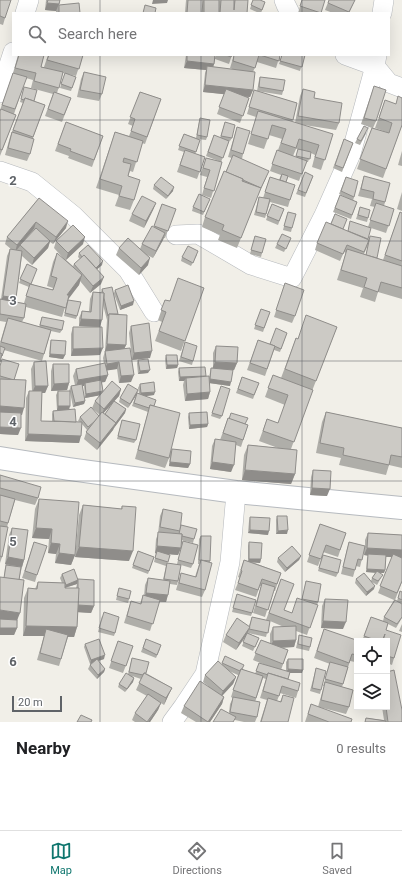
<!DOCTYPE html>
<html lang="en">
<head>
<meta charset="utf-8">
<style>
  body { margin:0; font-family:Roboto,sans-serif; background:#f6f6f6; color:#202124 }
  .controls { position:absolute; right:12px; bottom:12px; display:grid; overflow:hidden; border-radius:0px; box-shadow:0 4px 16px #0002 }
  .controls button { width:36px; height:36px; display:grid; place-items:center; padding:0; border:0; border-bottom:1px solid #e0e0e0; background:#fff; color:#202124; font:20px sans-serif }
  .scale { position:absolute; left:12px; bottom:10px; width:50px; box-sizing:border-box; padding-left:4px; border:2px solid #5f6368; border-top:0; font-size:11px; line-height:14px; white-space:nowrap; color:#5f6368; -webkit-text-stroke:3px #fff; paint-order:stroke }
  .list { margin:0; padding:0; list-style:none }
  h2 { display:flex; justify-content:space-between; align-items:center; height:52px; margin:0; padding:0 16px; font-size:17px }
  h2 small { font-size:13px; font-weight:400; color:#757577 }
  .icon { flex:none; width:22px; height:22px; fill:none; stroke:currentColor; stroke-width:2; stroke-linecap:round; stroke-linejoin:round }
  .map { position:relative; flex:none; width:402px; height:722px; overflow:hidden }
  .search { position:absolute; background:#fff; box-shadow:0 4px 16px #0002; left:12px; right:12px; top:12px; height:44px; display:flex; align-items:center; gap:10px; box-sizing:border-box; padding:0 14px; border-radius:0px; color:#757577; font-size:15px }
  .sheet { height:108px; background:#fff }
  nav { display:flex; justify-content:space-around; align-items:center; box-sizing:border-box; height:56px; border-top:1px solid #e0e0e0; background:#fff; font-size:11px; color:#757577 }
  nav a { display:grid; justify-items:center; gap:2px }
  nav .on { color:#0f766e }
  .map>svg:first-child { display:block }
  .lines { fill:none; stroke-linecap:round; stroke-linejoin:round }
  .street-casing { stroke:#b5b8bc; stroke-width:20 }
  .secondary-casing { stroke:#b6babf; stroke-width:24 }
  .street { stroke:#fff; stroke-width:19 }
  .secondary { stroke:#fff; stroke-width:22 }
  .wall { fill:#afaea9; fill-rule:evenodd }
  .shaded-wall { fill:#8f8d8a }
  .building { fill:#cccac5; stroke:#8f8d8a }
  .grid { fill:none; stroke:#5f6368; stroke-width:1; stroke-opacity:0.55 }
  .grid-label { font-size:13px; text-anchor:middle; font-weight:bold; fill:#5f6368; stroke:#fff; stroke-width:3; stroke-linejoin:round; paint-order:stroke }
</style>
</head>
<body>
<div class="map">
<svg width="402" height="722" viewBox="0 0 402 722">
  <rect width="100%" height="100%" fill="#f1efe8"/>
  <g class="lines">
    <defs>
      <g id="street">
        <path d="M 284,0 L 286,5 L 290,13"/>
        <path d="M 25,13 L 29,0"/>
        <path d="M 382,13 L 384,0"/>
        <path d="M 345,55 L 375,66 L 389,83 L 402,88"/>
        <path d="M 0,93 L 13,52"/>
        <path d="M 0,171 L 32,182 L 74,216 L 128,270 L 154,312"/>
        <path d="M 176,235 L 198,234 L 251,265 L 292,278 L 324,215 L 351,154 L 375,66 L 377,55"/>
        <path d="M 172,722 L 183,707 L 205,674 L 230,562 L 235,504"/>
      </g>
      <path id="secondary" d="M 0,458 L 69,469 L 236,492 L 402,508"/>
    </defs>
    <!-- street casing -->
    <use href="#street" class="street-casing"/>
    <!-- secondary casing -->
    <use href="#secondary" class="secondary-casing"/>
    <!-- street -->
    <use href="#street" class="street"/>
    <!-- secondary -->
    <use href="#secondary" class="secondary"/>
  </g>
  <!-- wall -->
  <g class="wall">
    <path d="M 0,0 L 5,18 L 3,25 L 0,24 Z"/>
    <path d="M 46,0 L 60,0 L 59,5 L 80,13 L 56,13 L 56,11 L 45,10 Z"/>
    <path d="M 186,0 L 248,0 L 247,13 L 185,13 Z"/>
    <path d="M 253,0 L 265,2 L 261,13 L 259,13 L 250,9 Z"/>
    <path d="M 302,0 L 321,13 L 298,13 Z"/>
    <path d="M 329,0 L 355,0 L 349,13 L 333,13 L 325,10 Z"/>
    <path d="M 18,55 L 44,55 L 41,67 L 44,67 L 48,55 L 83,55 L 76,76 L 63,73 L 57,93 L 71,98 L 62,122 L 45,116 L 53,94 L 31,88 L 33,80 L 26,78 L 14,114 L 16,115 L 0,156 L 0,110 L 13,73 Z"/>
    <path d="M 186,55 L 215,55 L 215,58 L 216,55 L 232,55 L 229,64 L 215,59 L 213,67 L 235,70 L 230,68 L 234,55 L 280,55 L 276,68 L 257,62 L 253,72 L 253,90 L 250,97 L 246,97 L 249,98 L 240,123 L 217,114 L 224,94 L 203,92 L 205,73 L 206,70 L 184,68 Z"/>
    <path d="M 282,55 L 305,55 L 300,71 L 279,64 Z"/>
    <path d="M 84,72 L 102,94 L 99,101 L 77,97 L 81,79 Z"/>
    <path d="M 65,73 L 76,77 L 71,91 L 60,88 Z"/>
    <path d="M 260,77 L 283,91 L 282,95 L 257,91 L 259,80 Z"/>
    <path d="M 374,86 L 376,121 L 373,128 L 389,133 L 375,128 L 385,100 L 402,125 L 383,178 L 357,169 L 372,128 L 361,124 Z"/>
    <path d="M 24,87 L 34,101 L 45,105 L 33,138 L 30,154 L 27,161 L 5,155 L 10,137 L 23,103 L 20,102 Z"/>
    <path d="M 303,89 L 314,98 L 339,123 L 336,130 L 298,124 L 333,134 L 321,170 L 312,167 L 315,155 L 311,153 L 308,162 L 306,162 L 299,181 L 288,177 L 286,182 L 290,200 L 288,207 L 270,202 L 265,218 L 254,215 L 259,197 L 263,198 L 270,177 L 279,180 L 281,175 L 270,171 L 277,150 L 278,150 L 282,139 L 269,135 L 264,149 L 248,144 L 256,117 L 247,114 L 254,90 L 297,103 L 292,122 L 295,123 L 300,96 ZM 296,149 L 298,149 L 296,157 L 293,156 Z"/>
    <path d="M 140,92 L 161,99 L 145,144 L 142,143 L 133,172 L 130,171 L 128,176 L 134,200 L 130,210 L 115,206 L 119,195 L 96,188 L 115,132 L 129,136 L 133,126 L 128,124 Z"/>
    <path d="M 200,118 L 207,137 L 206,140 L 197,139 L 200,140 L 195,154 L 205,157 L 197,179 L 177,172 L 184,152 L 178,150 L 184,134 L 196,138 L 199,122 Z"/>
    <path d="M 66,122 L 103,136 L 92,167 L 68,158 L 69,156 L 55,151 Z"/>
    <path d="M 225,122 L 232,138 L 230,141 L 229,141 L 221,162 L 206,156 L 214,135 L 220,138 Z"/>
    <path d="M 237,127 L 243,154 L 242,159 L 266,178 L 258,195 L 237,248 L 218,240 L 220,235 L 202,227 L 205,217 L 232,158 L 228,157 Z"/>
    <path d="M 367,132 L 360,145 L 355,143 L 357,139 Z"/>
    <path d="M 344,139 L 353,143 L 342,172 L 333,168 Z"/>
    <path d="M 402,151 L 402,166 L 398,165 Z"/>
    <path d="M 206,158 L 222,162 L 211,198 L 202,195 L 207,177 L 200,175 Z"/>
    <path d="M 305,172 L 313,176 L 305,197 L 296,194 Z"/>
    <path d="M 364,176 L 385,202 L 384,206 L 394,209 L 386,233 L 368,227 L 375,207 L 370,206 L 372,199 L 358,196 L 362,183 Z"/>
    <path d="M 346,177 L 354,197 L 353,201 L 357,202 L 351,219 L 333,212 L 340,195 L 352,200 L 339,194 Z"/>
    <path d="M 154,185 L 173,191 L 166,199 L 153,189 Z"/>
    <path d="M 402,192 L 402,211 L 397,209 Z"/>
    <path d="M 39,198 L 66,228 L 53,244 L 50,242 L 48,248 L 32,265 L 22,256 L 16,298 L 14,302 L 24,303 L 29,287 L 19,283 L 27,264 L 31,284 L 52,290 L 53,288 L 47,286 L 53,262 L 57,253 L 64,259 L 54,248 L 56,241 L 83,244 L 66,260 L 73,266 L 74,264 L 80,259 L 78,257 L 79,253 L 102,265 L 97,269 L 101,284 L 90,293 L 80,281 L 79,285 L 68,298 L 62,317 L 26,307 L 24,318 L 22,322 L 39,327 L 42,317 L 62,330 L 60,333 L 51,331 L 42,361 L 48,386 L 45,393 L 42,393 L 41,421 L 52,421 L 52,414 L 53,411 L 57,410 L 56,395 L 58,391 L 69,391 L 71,386 L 75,385 L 73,376 L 76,369 L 104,364 L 103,358 L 105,351 L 107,320 L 103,305 L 100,327 L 100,355 L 71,356 L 71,334 L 73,327 L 95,327 L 79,326 L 79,318 L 82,311 L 89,311 L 90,299 L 93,292 L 101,292 L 102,289 L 114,293 L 115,290 L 133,305 L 120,310 L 114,294 L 118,314 L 126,345 L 124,349 L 131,382 L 119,383 L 117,369 L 107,370 L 108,375 L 105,382 L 102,382 L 103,391 L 121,389 L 119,396 L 114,401 L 126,409 L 125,413 L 114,428 L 113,430 L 97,450 L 84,439 L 87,430 L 82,424 L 79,443 L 25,441 L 26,398 L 29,391 L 32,391 L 31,369 L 34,362 L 42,361 L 4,350 L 0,362 L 0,343 L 6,322 L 0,321 L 0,299 L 1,299 L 7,256 L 10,249 L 11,249 L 5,244 L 7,237 ZM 34,229 L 35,230 L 21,244 ZM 82,386 L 84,386 L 85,398 L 100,395 L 95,401 L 92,408 L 100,415 L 99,416 L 80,417 L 78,421 L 80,422 L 76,422 L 69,409 L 70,392 L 73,407 L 84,404 L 85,401 ZM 113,403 L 105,414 L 103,413 Z"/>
    <path d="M 156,203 L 153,210 L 144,228 L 129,221 L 132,214 Z"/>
    <path d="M 208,203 L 203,215 L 192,211 L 193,207 Z"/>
    <path d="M 162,204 L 176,209 L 165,238 L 164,238 L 153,258 L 147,255 L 148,265 L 139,275 L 116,255 L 119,248 L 140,249 L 142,244 L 154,227 Z"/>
    <path d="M 272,204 L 284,209 L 278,225 L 266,220 Z"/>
    <path d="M 360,207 L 368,218 L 367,222 L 356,219 Z"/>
    <path d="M 400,212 L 402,213 L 402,299 L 378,292 L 375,302 L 360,297 L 363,288 L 337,280 L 346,253 L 344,252 L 340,261 L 315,250 L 317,243 L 343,229 L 369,240 L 370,236 L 377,258 L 383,260 ZM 368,245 L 366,255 L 364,254 Z"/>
    <path d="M 287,215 L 292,228 L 291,232 L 283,230 Z"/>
    <path d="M 255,236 L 262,253 L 261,257 L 250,254 Z"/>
    <path d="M 291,238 L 284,252 L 275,248 L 277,244 Z"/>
    <path d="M 197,255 L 191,266 L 181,261 L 182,257 Z"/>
    <path d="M 285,283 L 295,316 L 292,323 L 274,317 Z"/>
    <path d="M 204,288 L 181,351 L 155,341 L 162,322 L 158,320 L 165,300 L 170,301 Z"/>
    <path d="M 67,303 L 77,316 L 76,319 L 64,316 Z"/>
    <path d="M 261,309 L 270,312 L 263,332 L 254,329 Z"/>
    <path d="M 131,326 L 150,358 L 132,360 L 129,333 Z"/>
    <path d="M 337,327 L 312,391 L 291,449 L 295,474 L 291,484 L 242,480 L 244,455 L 248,445 L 278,448 L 259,441 L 267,419 L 278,423 L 285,405 L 265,397 L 273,375 L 281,378 L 296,338 L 298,339 Z"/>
    <path d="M 287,333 L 280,352 L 274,350 L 265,376 L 247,370 L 258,340 L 270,344 Z"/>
    <path d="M 51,340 L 65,355 L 63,359 L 49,357 L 50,344 Z"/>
    <path d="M 185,342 L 193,361 L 192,365 L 179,361 Z"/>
    <path d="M 216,346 L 237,363 L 234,370 L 231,370 L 230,386 L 209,383 L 210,392 L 208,399 L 185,401 L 183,385 L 184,381 L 179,381 L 178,372 L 179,368 L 206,376 L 209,379 L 210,372 L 211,368 L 213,368 L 213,353 Z"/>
    <path d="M 166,355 L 178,365 L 177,368 L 166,369 L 165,359 Z"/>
    <path d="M 138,360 L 148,373 L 138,374 L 137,363 Z"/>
    <path d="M 53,364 L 69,383 L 67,390 L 51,391 L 51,371 Z"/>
    <path d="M 0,365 L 14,380 L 22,415 L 21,415 L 18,435 L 0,434 Z"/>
    <path d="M 242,377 L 259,383 L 253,399 L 236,393 Z"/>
    <path d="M 140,384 L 154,395 L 146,396 L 154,406 L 169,458 L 165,468 L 135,459 L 148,412 L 132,406 L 137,393 L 139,393 L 138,388 Z"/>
    <path d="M 221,386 L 222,416 L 220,419 L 211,416 Z"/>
    <path d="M 137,394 L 128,408 L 119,402 L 120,398 Z"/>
    <path d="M 326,412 L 402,428 L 402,468 L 389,465 L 386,475 L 339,465 L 341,458 L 316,453 L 322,422 Z"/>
    <path d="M 189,413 L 208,424 L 207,427 L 189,429 L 188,417 Z"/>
    <path d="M 228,418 L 248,425 L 241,447 L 236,445 L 231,472 L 210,469 L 212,446 L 215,439 L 220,440 Z"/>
    <path d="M 122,420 L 136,440 L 134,443 L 117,439 Z"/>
    <path d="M 172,449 L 190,464 L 188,468 L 169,466 L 170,453 Z"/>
    <path d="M 313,470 L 327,496 L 310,495 L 311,477 Z"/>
    <path d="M 0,475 L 38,498 L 35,505 L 15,500 L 7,527 L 2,557 L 0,563 Z"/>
    <path d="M 39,499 L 75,555 L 71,565 L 55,563 L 56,554 L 48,553 L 49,539 L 32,538 L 35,509 Z"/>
    <path d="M 83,505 L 121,509 L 122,506 L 129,561 L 75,557 L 79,515 Z"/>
    <path d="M 163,509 L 194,539 L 193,543 L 181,540 L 181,548 L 178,555 L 167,554 L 170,555 L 167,563 L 180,565 L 177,564 L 183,541 L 193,564 L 191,568 L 181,565 L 178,581 L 177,585 L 170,584 L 166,602 L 159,602 L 150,631 L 124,623 L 131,601 L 140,604 L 143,595 L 144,596 L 145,585 L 148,578 L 163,580 L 166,566 L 154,562 L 156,554 L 155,553 L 156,539 L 158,534 L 160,516 Z"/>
    <path d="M 277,516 L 287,534 L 276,534 L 276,520 Z"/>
    <path d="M 250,517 L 268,535 L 248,533 L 249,521 Z"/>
    <path d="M 320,524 L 346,533 L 338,557 L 323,552 L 318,566 L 307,562 Z"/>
    <path d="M 12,528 L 24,560 L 22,567 L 19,580 L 17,628 L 14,635 L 4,578 L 5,568 L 6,565 L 5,564 L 9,535 Z"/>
    <path d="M 368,533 L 402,535 L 402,582 L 395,600 L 397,601 L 400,591 L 402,592 L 402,618 L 396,628 L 388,624 L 386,630 L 394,658 L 392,665 L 387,663 L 387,641 L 362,641 L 371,617 L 386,622 L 383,621 L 384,617 L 394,600 L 378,593 L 392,557 L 386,557 L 385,570 L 384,573 L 380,573 L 381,578 L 377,585 L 372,582 L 374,589 L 366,596 L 355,583 L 356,579 L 371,581 L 372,578 L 375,573 L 366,572 L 367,558 L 368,556 L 364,555 L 364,550 L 360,567 L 356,566 L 353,577 L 341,574 L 347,549 L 349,542 L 365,546 L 365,540 Z"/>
    <path d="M 201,536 L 210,561 L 205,590 L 202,597 L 176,590 L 181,573 L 195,577 L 199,564 L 198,564 L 199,539 Z"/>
    <path d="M 34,542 L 37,575 L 35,582 L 22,578 Z"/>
    <path d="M 249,542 L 261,559 L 260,563 L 252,562 L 281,573 L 275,591 L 273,591 L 265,617 L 253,613 L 261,586 L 260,586 L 256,597 L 235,590 L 240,578 L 238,577 L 244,560 L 248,561 L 248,546 Z"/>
    <path d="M 138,551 L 154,557 L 148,574 L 132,568 Z"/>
    <path d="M 301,556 L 299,560 L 285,572 L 277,562 L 278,558 Z"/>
    <path d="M 321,559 L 338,573 L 336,577 L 318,571 Z"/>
    <path d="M 62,574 L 78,580 L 94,606 L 91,613 L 78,612 L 77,627 L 74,637 L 68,637 L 59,666 L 37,660 L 44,636 L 23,636 L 24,598 L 28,588 L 35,589 L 38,582 L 62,583 L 60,578 ZM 77,584 L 76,588 L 65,588 Z"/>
    <path d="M 281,579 L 284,610 L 292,613 L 302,599 L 306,581 L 318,602 L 307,635 L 296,631 L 296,640 L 294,647 L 281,648 L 288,650 L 281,670 L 286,672 L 286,662 L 288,659 L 302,673 L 289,673 L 288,679 L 298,691 L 296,698 L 280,693 L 277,701 L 280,702 L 283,695 L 288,722 L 260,722 L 267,700 L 260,698 L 266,679 L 263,678 L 255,702 L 257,717 L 255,722 L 244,722 L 235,720 L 229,713 L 230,704 L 233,698 L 231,697 L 238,675 L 229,671 L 236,677 L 233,684 L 222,696 L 224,697 L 222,704 L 210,722 L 196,722 L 181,713 L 184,706 L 208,686 L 203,682 L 205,675 L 222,664 L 225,656 L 242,669 L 255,674 L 259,663 L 266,665 L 253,660 L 261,640 L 270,643 L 270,634 L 273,627 L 284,627 L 270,621 L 266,637 L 248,633 L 249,629 L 248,633 L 259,638 L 253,651 L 242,646 L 246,636 L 236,650 L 223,642 L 226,635 L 249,626 L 252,617 L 266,620 Z"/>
    <path d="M 119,588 L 129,599 L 128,603 L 116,600 Z"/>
    <path d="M 237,594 L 252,613 L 251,616 L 232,612 Z"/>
    <path d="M 325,599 L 343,629 L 321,628 L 322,606 Z"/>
    <path d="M 102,616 L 115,633 L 114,636 L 98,632 Z"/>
    <path d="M 402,624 L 402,632 L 399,631 Z"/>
    <path d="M 324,629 L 357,641 L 357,658 L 355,662 L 350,661 L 342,687 L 349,707 L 346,714 L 319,707 L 351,722 L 305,722 L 311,704 L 318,707 L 324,686 L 323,686 L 330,664 L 314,658 Z"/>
    <path d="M 299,635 L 310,647 L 309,651 L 296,648 Z"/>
    <path d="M 146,639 L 160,649 L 156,658 L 141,652 Z"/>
    <path d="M 118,641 L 133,646 L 123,673 L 109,668 Z"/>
    <path d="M 85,644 L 104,659 L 98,661 L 105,669 L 104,672 L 97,679 L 88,669 L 90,665 L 92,663 L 90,664 L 84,647 Z"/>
    <path d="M 132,658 L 146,673 L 172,688 L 169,694 L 164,705 L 161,703 L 158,710 L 150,722 L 135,722 L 132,720 L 135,713 L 147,696 L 136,690 L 141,679 L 132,676 L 134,678 L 133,682 L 125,692 L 118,687 L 119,684 L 128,674 Z"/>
    <path d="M 316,668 L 321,690 L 320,694 L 310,691 Z"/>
    <path d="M 382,707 L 387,707 L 402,722 L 365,722 L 366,718 L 384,720 Z"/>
  </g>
  <!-- shaded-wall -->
  <g class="shaded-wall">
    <path d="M 153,0 L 168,0 L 167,3 L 152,4 Z"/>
    <path d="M 47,3 L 59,4 L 56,11 L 45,10 Z"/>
    <path d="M 187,61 L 214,64 L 212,71 L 207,66 L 206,70 L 184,68 Z"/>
    <path d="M 205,85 L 253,90 L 250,97 L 203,92 Z"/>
    <path d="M 174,187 L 173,191 L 166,199 Z"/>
    <path d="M 156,203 L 153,210 L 144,228 L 146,221 Z"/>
    <path d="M 68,221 L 66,228 L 53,244 L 56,237 Z"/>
    <path d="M 36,222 L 34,229 L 15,252 L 17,245 Z"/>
    <path d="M 165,233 L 163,240 L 153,258 L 156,251 Z"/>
    <path d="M 85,237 L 83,244 L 66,260 L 68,253 Z"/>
    <path d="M 50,241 L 48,248 L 32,265 L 34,258 Z"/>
    <path d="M 150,258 L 148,265 L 139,275 L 141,268 Z"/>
    <path d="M 103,261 L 102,265 L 93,273 L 94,269 Z"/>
    <path d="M 82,275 L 79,285 L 64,305 L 67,295 Z"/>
    <path d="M 104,277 L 101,284 L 90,293 L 93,286 Z"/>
    <path d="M 3,296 L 16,298 L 13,305 L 0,303 Z"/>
    <path d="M 134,301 L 133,305 L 120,310 L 121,306 Z"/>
    <path d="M 81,319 L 102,320 L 100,327 L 79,326 Z"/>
    <path d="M 107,344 L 126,345 L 123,352 L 105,351 Z"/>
    <path d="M 103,348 L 100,355 L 71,356 L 73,349 Z"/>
    <path d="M 152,351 L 150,358 L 132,360 L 134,353 Z"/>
    <path d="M 50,354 L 65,355 L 63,359 L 49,357 Z"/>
    <path d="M 119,362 L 117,369 L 104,371 L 107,364 Z"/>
    <path d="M 215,362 L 237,363 L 234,370 L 212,369 Z"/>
    <path d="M 167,365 L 178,365 L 177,368 L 166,369 Z"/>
    <path d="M 150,370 L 148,373 L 138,374 L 140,371 Z"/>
    <path d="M 108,375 L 105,382 L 85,385 L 85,383 L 84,386 L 76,387 L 78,380 Z"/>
    <path d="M 134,375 L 131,382 L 119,383 L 121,376 Z"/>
    <path d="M 206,376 L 186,378 L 184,381 L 179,381 L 180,377 Z"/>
    <path d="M 210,379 L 231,382 L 230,386 L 209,383 Z"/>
    <path d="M 69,383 L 67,390 L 51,391 L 54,384 Z"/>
    <path d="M 35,386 L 48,386 L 45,393 L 32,393 Z"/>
    <path d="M 121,389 L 119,396 L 101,416 L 104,409 Z"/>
    <path d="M 138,390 L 137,394 L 128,408 L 130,404 Z"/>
    <path d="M 103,391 L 102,395 L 85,398 L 86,394 Z"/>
    <path d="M 155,392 L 154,395 L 139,397 L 141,393 Z"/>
    <path d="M 210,392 L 208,399 L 185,401 L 187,394 Z"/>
    <path d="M 85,401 L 84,404 L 73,407 L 75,403 Z"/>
    <path d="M 0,406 L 24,408 L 22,415 L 0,413 Z"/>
    <path d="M 58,406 L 70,406 L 69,410 L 57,410 Z"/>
    <path d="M 126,409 L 125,413 L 114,428 L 115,424 Z"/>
    <path d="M 116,423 L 113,430 L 97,450 L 100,443 Z"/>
    <path d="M 208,424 L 207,427 L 189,429 L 190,425 Z"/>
    <path d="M 0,427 L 21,428 L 18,435 L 0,434 Z"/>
    <path d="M 28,434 L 81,436 L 79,443 L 25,441 Z"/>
    <path d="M 170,462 L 190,464 L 188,468 L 169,466 Z"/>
    <path d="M 212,462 L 234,465 L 231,472 L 210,469 Z"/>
    <path d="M 245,470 L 295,474 L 291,484 L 242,480 Z"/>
    <path d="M 312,488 L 330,489 L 327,496 L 310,495 Z"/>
    <path d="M 36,528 L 52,529 L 49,539 L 32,538 Z"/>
    <path d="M 250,530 L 269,531 L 268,535 L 248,533 Z"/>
    <path d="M 288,530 L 287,534 L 276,534 L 278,531 Z"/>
    <path d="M 51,543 L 60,544 L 56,554 L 48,553 Z"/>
    <path d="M 157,546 L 181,548 L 178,555 L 155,553 Z"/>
    <path d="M 79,547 L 133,551 L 129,561 L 75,557 Z"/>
    <path d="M 367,548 L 402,550 L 402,558 L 364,555 Z"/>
    <path d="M 59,553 L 75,555 L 71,565 L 55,563 Z"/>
    <path d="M 301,556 L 299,560 L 285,572 L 287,568 Z"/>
    <path d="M 8,557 L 24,560 L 22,567 L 5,564 Z"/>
    <path d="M 249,559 L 261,559 L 260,563 L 248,562 Z"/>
    <path d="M 367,569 L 385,570 L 384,573 L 366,572 Z"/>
    <path d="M 78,580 L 77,584 L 64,588 L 66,585 Z"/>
    <path d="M 375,586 L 374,589 L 366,596 L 367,592 Z"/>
    <path d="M 146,593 L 168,595 L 166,602 L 143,600 Z"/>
    <path d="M 78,605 L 94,606 L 91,613 L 75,612 Z"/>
    <path d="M 0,610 L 20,613 L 16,623 L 0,621 Z"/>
    <path d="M 323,621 L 346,622 L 343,629 L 321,628 Z"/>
    <path d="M 26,626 L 77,627 L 74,637 L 44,636 L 46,629 L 44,636 L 23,636 Z"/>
    <path d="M 250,627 L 247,634 L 236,650 L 239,643 Z"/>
    <path d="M 0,628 L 17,628 L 14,635 L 0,635 Z"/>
    <path d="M 296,640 L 294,647 L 270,648 L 273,641 Z"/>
    <path d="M 105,655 L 104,659 L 90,664 L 91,660 Z"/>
    <path d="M 105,669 L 104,672 L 97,679 L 98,675 Z"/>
    <path d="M 288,669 L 303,670 L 302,673 L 286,673 Z"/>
    <path d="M 236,677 L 233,684 L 220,698 L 223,691 Z"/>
    <path d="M 134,678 L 133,682 L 125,692 L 127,689 Z"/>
    <path d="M 172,688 L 169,694 L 164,705 L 166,698 Z"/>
    <path d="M 224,697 L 222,704 L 210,722 L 208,722 Z"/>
    <path d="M 161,703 L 158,710 L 150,722 L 148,722 Z"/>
  </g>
  <!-- building -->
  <g class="building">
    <path d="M 0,0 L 11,0 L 5,18 L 0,16 Z"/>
    <path d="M 48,0 L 60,0 L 59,4 L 47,3 Z"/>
    <path d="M 188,0 L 203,0 L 202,13 L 187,13 Z"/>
    <rect x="204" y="0" width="15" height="13"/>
    <path d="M 221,0 L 234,0 L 234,10 L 235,0 L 248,0 L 247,13 L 220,13 Z"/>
    <path d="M 253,0 L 260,0 L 265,2 L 262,10 L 251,5 Z"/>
    <path d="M 302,0 L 325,0 L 321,13 L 300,6 Z"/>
    <path d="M 329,0 L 355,0 L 349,12 L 328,3 Z"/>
    <path d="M 79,3 L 80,13 L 59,13 L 59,5 Z"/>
    <path d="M 145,5 L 156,8 L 155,13 L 143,13 Z"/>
    <path d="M 19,55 L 44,55 L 41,67 L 63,72 L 59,88 L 34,81 L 36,73 L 15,68 Z"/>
    <path d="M 49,55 L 83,55 L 79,69 L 47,60 Z"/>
    <path d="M 187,55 L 215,55 L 214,64 L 187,61 Z"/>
    <path d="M 226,55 L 232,55 L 231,57 Z"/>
    <path d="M 234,55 L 259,55 L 255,68 L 233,61 Z"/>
    <path d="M 260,55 L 280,55 L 279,61 Z"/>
    <path d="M 282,55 L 305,55 L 302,67 L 280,61 Z"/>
    <path d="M 207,66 L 255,72 L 253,90 L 205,85 Z"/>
    <path d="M 84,72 L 106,77 L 102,94 L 80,90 Z"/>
    <path d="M 13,73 L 27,77 L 15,109 L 2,105 Z"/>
    <path d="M 65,73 L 76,77 L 72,88 L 61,84 Z"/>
    <path d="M 260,77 L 285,80 L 283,91 L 259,87 Z"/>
    <path d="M 374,86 L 386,90 L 376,121 L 364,118 Z"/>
    <path d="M 24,87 L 37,90 L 34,101 L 25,98 L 24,100 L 21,99 Z"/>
    <path d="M 226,89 L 249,98 L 243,116 L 219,107 Z"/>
    <path d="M 303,89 L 315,92 L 314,98 L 342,103 L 339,123 L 298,116 Z"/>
    <path d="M 254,90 L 297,103 L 293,120 L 249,107 Z"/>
    <path d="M 54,92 L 71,98 L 64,115 L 48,109 Z"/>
    <path d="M 140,92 L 161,99 L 147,137 L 131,131 L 135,119 L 130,117 Z"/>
    <path d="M 398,96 L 402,98 L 402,125 L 386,169 L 360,159 L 372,128 L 389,133 L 392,123 L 379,118 L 385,100 L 396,104 Z"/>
    <path d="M 25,98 L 45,105 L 33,137 L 13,130 Z"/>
    <path d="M 1,109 L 16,115 L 2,150 L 0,149 L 0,111 Z"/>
    <path d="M 258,111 L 333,134 L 325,160 L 315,157 L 319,145 L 299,139 L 296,148 L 281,143 L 286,129 L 272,125 L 268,139 L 251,134 Z"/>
    <path d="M 200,118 L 210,120 L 207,137 L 197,135 Z"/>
    <path d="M 66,122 L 103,136 L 94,160 L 70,151 L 71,149 L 58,144 Z"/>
    <path d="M 225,122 L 235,125 L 232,138 L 221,136 Z"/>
    <path d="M 364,126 L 368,128 L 361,141 L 357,139 Z"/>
    <path d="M 237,127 L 250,131 L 243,154 L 231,150 Z"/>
    <path d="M 12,132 L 34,139 L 30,154 L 8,148 Z"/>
    <path d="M 115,132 L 143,141 L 137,162 L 124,158 L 123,162 L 131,164 L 128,176 L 140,180 L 134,200 L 119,196 L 122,186 L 100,179 Z"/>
    <path d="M 184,134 L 200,140 L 196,152 L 179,146 Z"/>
    <path d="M 214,135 L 229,141 L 223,158 L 208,152 Z"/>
    <path d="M 344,139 L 353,143 L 343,168 L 335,165 Z"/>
    <path d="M 298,149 L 311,152 L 310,159 L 296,156 Z"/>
    <path d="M 185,150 L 205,157 L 200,172 L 180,165 Z"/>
    <path d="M 277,150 L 307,161 L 302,174 L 272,164 Z"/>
    <path d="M 233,155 L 269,171 L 261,188 L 243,180 L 243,179 L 226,172 Z"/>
    <path d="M 206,158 L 222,162 L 214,191 L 204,188 L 210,170 L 203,168 Z"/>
    <path d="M 224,171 L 243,179 L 242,181 L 261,188 L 241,238 L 222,230 L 224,225 L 205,217 Z"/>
    <path d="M 305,172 L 313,176 L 306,193 L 298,190 Z"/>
    <path d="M 282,174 L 288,176 L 286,182 L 280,180 Z"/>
    <path d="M 364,176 L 390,183 L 385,202 L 373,199 L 374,192 L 361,189 Z"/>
    <path d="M 161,177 L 174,187 L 168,196 L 154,185 Z"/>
    <path d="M 270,177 L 295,185 L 290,200 L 265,192 Z"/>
    <path d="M 346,177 L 358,181 L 354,197 L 341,191 Z"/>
    <path d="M 199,194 L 210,199 L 204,212 L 193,207 Z"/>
    <path d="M 340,195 L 357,202 L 352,215 L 335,208 Z"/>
    <path d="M 142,196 L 156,203 L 146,221 L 132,214 Z"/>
    <path d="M 259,197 L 270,199 L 266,214 L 256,212 Z"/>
    <path d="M 39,198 L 68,221 L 56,237 L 36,222 L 17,245 L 7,237 Z"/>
    <path d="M 376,203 L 394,209 L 389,226 L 370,220 Z"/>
    <path d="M 162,204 L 176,209 L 168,231 L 154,226 Z"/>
    <path d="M 272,204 L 284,209 L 279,221 L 267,216 Z"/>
    <path d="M 360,207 L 370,210 L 368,218 L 358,215 Z"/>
    <path d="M 288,212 L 296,214 L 292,228 L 284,226 Z"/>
    <path d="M 400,212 L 402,213 L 402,261 L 385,255 Z"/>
    <path d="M 335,214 L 347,219 L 343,229 L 331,224 Z"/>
    <path d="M 350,221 L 371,228 L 368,239 L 348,231 Z"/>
    <path d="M 326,222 L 369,240 L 364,252 L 347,245 L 343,254 L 317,243 Z"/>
    <path d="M 73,225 L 85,237 L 68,253 L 56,241 Z"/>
    <path d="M 152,226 L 165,233 L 156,251 L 142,244 Z"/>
    <path d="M 36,228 L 50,241 L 34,258 L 20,245 Z"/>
    <path d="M 282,234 L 291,238 L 286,249 L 277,244 Z"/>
    <path d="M 255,236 L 266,239 L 262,253 L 251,250 Z"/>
    <path d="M 370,236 L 381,238 L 377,258 L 366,255 Z"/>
    <path d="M 128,238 L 150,258 L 141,268 L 119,248 Z"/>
    <path d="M 88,245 L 103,261 L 96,268 L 84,255 L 82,257 L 79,253 Z"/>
    <path d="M 188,246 L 198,251 L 193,263 L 182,257 Z"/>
    <path d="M 10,249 L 22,251 L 16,298 L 3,296 Z"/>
    <path d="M 347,249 L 402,266 L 402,288 L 381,282 L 378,292 L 364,287 L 367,278 L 341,270 Z"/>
    <path d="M 57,253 L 82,275 L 67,295 L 69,295 L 66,308 L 26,296 L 30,284 L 53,290 L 57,278 L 51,276 Z"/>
    <path d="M 84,255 L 104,277 L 93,286 L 74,264 Z"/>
    <path d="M 27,264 L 37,269 L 31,284 L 20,279 Z"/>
    <path d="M 178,278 L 204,288 L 185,341 L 159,331 L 166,312 L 161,310 L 165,300 L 170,301 Z"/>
    <path d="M 285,283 L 304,290 L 295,316 L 276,310 Z"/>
    <path d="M 128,285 L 134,301 L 121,306 L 115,290 Z"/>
    <path d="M 112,287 L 118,314 L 109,314 L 108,316 L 104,298 L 104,293 L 103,293 L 102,289 Z"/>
    <path d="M 93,292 L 104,293 L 102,320 L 81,319 L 82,311 L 91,312 Z"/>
    <path d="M 0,299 L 26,304 L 24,318 L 0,314 Z"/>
    <path d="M 68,300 L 81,302 L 77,316 L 65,313 Z"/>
    <path d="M 261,309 L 270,312 L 264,328 L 255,325 Z"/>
    <path d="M 109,314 L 127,315 L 126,345 L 107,344 Z"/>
    <path d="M 306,315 L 337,327 L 316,381 L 285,369 L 296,338 L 298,339 Z"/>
    <path d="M 42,317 L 64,321 L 62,330 L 40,325 Z"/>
    <path d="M 8,318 L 51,330 L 44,354 L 1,342 Z"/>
    <path d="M 149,323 L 152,351 L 134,353 L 131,326 Z"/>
    <path d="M 73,327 L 102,327 L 103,348 L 73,349 Z"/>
    <path d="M 276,328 L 287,333 L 281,349 L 270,344 Z"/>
    <path d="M 51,340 L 66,341 L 65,355 L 50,354 Z"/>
    <path d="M 258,340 L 275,346 L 267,369 L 250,363 Z"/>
    <path d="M 185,342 L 197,346 L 193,361 L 181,357 Z"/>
    <path d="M 0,346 L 5,348 L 2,356 L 2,354 L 0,353 Z"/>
    <path d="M 216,346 L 238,347 L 237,363 L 215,362 Z"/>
    <path d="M 130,348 L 134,375 L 121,376 L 119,362 L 107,364 L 105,351 Z"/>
    <path d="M 0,353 L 2,354 L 0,362 Z"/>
    <path d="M 166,355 L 177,355 L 178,365 L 167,365 Z"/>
    <path d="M 2,359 L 19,364 L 14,380 L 0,376 L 0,366 Z"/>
    <path d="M 148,359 L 150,370 L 140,371 L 138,360 Z"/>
    <path d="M 46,361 L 48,386 L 35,386 L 34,362 Z"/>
    <path d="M 105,363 L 108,375 L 78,380 L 76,369 Z"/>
    <path d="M 53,364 L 69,364 L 69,383 L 54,384 Z"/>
    <path d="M 205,367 L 206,376 L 180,377 L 179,368 Z"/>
    <path d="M 211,368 L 233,370 L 231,382 L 210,379 Z"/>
    <path d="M 273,375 L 313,390 L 294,442 L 263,431 L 267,419 L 278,423 L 288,395 L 268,388 Z"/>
    <path d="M 209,376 L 210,392 L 187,394 L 186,378 Z"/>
    <path d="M 242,377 L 259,383 L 254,395 L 238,389 Z"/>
    <path d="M 0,379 L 26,380 L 24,408 L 0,406 Z"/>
    <path d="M 101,380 L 103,391 L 86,394 L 85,383 Z"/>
    <path d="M 112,381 L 121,389 L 104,409 L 95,401 Z"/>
    <path d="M 154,382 L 155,392 L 141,393 L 140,384 Z"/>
    <path d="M 82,384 L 85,401 L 75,403 L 71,386 Z"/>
    <path d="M 128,384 L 138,390 L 130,404 L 120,398 Z"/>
    <path d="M 221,386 L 230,389 L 222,416 L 212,413 Z"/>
    <path d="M 29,391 L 42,391 L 41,421 L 82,422 L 81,436 L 28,434 Z"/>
    <rect x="58" y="391" width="12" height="15"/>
    <path d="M 137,393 L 156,400 L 154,406 L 150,405 L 149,408 L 134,403 Z"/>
    <path d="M 114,401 L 126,409 L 115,424 L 116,423 L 105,414 Z"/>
    <path d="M 150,405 L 180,413 L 169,458 L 138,450 Z"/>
    <path d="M 91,407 L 99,416 L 95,421 L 88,427 L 80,417 Z"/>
    <path d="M 75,409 L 76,422 L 54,421 L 53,411 Z"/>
    <path d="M 0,412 L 21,413 L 21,428 L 0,427 Z"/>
    <path d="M 102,412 L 116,423 L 100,443 L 86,432 Z"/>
    <path d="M 207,412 L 208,424 L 190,425 L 189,413 Z"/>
    <path d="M 326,412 L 402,428 L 402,457 L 391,455 L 389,465 L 343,455 L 344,448 L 320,443 Z"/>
    <path d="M 231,413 L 248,418 L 245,424 L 229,419 Z"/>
    <path d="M 228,418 L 248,425 L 243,440 L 223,433 Z"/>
    <path d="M 122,420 L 140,424 L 136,440 L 118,436 Z"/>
    <path d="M 215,439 L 236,442 L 234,465 L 212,462 Z"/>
    <path d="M 248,445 L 297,450 L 295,474 L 245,470 Z"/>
    <path d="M 172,449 L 191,451 L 190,464 L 170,462 Z"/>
    <path d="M 313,470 L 331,471 L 330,489 L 312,488 Z"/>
    <path d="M 0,475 L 41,487 L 38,498 L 0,488 Z"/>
    <path d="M 0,495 L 15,499 L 8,523 L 0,521 Z"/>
    <path d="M 39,499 L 79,502 L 75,555 L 59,553 L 60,544 L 51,543 L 52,529 L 36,528 Z"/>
    <path d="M 83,505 L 122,509 L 122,506 L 136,507 L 133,551 L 79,547 Z"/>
    <path d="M 163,509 L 182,513 L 180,531 L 160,527 Z"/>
    <path d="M 277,516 L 287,516 L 288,530 L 278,531 Z"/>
    <path d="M 250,517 L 270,518 L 269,531 L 250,530 Z"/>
    <path d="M 320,524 L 346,533 L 340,550 L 326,545 L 321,559 L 309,555 Z"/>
    <path d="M 181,525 L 197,529 L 194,539 L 182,536 L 182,534 L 179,534 Z"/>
    <path d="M 0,526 L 8,527 L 2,557 L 0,556 Z"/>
    <path d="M 12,528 L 28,530 L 24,560 L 8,557 Z"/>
    <path d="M 158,532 L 182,534 L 181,548 L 157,546 Z"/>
    <path d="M 368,533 L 402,535 L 402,550 L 367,548 Z"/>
    <path d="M 201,536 L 211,536 L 210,561 L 199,560 Z"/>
    <path d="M 183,541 L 198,545 L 193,564 L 178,560 Z"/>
    <path d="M 34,542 L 47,546 L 37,575 L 25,571 Z"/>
    <path d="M 249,542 L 262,543 L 261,559 L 249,559 Z"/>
    <path d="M 349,542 L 365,546 L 362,560 L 358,559 L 355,570 L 343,567 Z"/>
    <path d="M 292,546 L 301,556 L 287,568 L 278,558 Z"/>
    <path d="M 138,551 L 154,557 L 149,571 L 133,565 Z"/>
    <path d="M 157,551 L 170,555 L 168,562 L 155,558 Z"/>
    <path d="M 368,554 L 386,555 L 385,570 L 367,569 Z"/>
    <path d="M 393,554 L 402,558 L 402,581 L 397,593 L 380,586 Z"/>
    <path d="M 323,555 L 341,560 L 338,573 L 319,568 Z"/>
    <path d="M 201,560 L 212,563 L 205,590 L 179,583 L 181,573 L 196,577 Z"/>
    <path d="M 244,560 L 281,573 L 277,584 L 262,579 L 258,590 L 238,583 L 242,571 L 241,570 Z"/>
    <path d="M 167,563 L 181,565 L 178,581 L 164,579 Z"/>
    <path d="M 6,565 L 21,567 L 19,580 L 4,578 Z"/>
    <path d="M 74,569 L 78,580 L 66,585 L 62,574 Z"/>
    <path d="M 377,571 L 383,575 L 378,581 L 372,578 Z"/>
    <path d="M 364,573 L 375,586 L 367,592 L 356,579 Z"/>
    <path d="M 0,577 L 24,580 L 20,613 L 0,610 Z"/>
    <path d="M 148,578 L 170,581 L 168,595 L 146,593 Z"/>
    <path d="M 78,579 L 94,580 L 94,606 L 78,605 Z"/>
    <path d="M 281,579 L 294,584 L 284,610 L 292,613 L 297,598 L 318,605 L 310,628 L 269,613 Z"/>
    <path d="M 306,581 L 321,584 L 318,602 L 302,599 Z"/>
    <path d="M 38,582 L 65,583 L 65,588 L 79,588 L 77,627 L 26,626 L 28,588 L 37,589 Z"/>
    <path d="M 262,583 L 275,587 L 268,610 L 256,606 Z"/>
    <path d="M 119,588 L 131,591 L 129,599 L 117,596 Z"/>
    <path d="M 400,591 L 402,592 L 402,600 L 398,598 Z"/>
    <path d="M 237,594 L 256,600 L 252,613 L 233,608 Z"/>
    <path d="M 143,595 L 160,600 L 153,624 L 127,616 L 131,601 L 141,604 Z"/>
    <path d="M 325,599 L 348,600 L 346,622 L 323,621 Z"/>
    <path d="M 395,600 L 402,604 L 402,617 L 397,624 L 384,617 Z"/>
    <path d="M 104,612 L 119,617 L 115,633 L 99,628 Z"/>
    <path d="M 252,617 L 270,621 L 268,633 L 249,629 Z"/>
    <path d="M 371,617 L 388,623 L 386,630 L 401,635 L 394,658 L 387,656 L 387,641 L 383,641 L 385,634 L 382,641 L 378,641 L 364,636 Z"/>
    <path d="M 237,618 L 250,627 L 239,643 L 226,635 Z"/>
    <path d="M 0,619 L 17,620 L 17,628 L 0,628 Z"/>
    <path d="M 296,626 L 296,640 L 273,641 L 273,627 Z"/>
    <path d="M 46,629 L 68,635 L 61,659 L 40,653 Z"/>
    <path d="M 324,629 L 359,641 L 357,641 L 357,655 L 352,654 L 349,663 L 317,651 Z"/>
    <path d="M 247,633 L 259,638 L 255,647 L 243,642 Z"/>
    <path d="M 299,635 L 312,638 L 310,647 L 298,644 Z"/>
    <path d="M 99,639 L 105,655 L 91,660 L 85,644 Z"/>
    <path d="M 146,639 L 161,645 L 157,655 L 143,648 Z"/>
    <path d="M 261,640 L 288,650 L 283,664 L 255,653 Z"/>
    <path d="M 118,641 L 133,646 L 126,666 L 111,661 Z"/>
    <path d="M 225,656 L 244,665 L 242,669 L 241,669 L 240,671 L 222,663 Z"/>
    <path d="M 132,658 L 149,662 L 146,673 L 144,673 L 143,675 L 129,672 Z"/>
    <path d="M 97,659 L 105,669 L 98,675 L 90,665 Z"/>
    <path d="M 288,659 L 303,659 L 303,670 L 288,669 Z"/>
    <path d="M 218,661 L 236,677 L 223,691 L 205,675 Z"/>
    <path d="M 330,662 L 348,667 L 343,684 L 325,679 Z"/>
    <path d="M 259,663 L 290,672 L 288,679 L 268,673 L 268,675 L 256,671 Z"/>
    <path d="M 316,668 L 326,671 L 321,690 L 312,688 Z"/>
    <path d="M 241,669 L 263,676 L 256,698 L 233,690 Z"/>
    <path d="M 394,670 L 402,710 L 402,722 L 388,722 L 386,707 L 387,707 L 387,672 Z"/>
    <path d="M 126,673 L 134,678 L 127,689 L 119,684 Z"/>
    <path d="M 144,673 L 172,688 L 166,698 L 139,683 Z"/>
    <path d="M 268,673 L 300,683 L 298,691 L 282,686 L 279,696 L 263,691 Z"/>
    <path d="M 200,681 L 224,697 L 208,722 L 184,706 Z"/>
    <path d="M 325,682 L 353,690 L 349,707 L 321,700 Z"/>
    <path d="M 148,694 L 161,703 L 147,722 L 135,713 Z"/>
    <path d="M 283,695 L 294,698 L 288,722 L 261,722 L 268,698 L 281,702 Z"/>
    <path d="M 233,697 L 260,702 L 257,717 L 230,712 Z"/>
    <path d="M 311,704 L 352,719 L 351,722 L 329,722 L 308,714 Z"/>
    <path d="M 221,709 L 236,717 L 233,722 L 213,722 Z"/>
    <path d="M 81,715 L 92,720 L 91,722 L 77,722 Z"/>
    <path d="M 366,718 L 386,721 L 386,722 L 365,722 Z"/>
  </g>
  <!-- grid -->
  <path class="grid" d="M 100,0 L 100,13M 201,0 L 201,13M 302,0 L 302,13M 100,55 L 100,722M 201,55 L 201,722M 302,55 L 302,722M 0,120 L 402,120M 0,241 L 402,241M 0,361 L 402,361M 0,481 L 402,481M 0,602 L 402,602"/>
  <g class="grid-label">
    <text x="13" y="185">2</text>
    <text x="13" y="305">3</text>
    <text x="13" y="426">4</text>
    <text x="13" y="546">5</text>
    <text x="13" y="666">6</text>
  </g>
</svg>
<div class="controls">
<button><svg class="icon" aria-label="locate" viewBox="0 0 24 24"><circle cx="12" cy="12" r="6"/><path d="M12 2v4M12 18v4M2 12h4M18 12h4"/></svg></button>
<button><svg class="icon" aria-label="layers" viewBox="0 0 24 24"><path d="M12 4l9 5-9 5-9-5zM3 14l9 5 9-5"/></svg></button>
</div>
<div class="scale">20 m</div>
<div class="search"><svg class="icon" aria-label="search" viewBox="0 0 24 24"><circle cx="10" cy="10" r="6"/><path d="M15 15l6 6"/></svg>Search here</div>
</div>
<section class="sheet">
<h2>Nearby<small>0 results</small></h2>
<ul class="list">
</ul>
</section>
<nav>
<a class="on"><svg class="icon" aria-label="map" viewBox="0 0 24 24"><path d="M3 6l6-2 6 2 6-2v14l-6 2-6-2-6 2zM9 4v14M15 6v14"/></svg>Map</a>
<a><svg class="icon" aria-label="directions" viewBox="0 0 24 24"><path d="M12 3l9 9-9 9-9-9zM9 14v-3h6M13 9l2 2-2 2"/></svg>Directions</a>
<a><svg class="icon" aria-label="saved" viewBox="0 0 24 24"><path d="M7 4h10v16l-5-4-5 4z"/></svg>Saved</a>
</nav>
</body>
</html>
